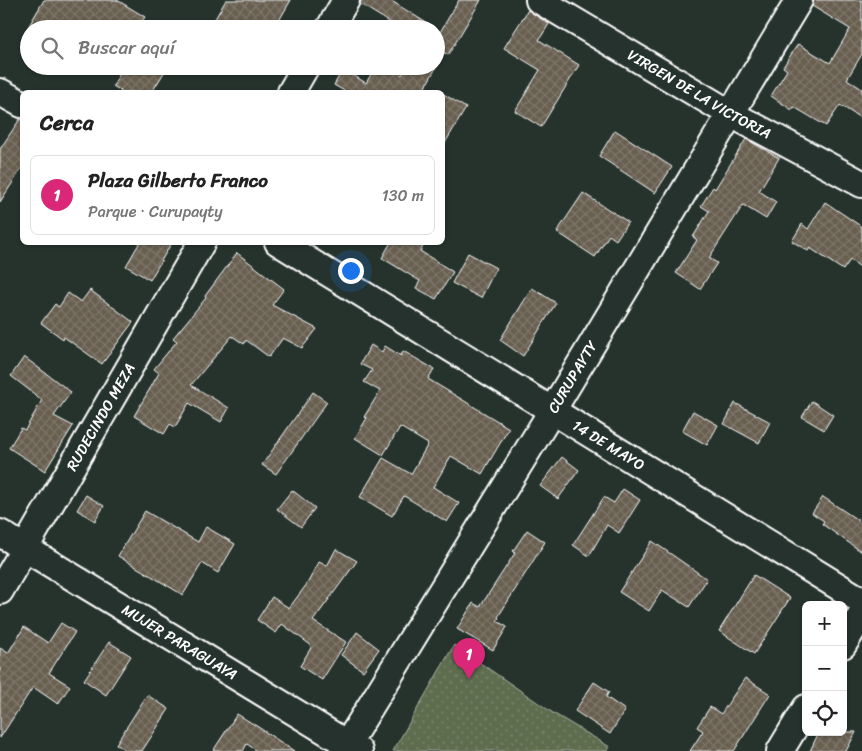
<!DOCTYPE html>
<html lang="es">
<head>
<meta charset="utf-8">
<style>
  body { margin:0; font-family:Sriracha,sans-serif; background:#f6f6f6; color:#222 }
  .controls { position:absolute; right:15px; bottom:15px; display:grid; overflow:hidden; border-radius:8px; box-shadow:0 1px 4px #0004 }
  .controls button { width:45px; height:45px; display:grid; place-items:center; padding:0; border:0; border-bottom:1px solid #e0e0e0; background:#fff; color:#222; font:25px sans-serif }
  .you { position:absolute; left:350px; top:270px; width:18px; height:18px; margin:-12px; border:4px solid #fff; border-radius:50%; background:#1a73e8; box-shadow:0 0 0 8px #1a73e833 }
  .badge { display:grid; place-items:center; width:32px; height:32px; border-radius:50%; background:#db2777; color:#fff; font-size:16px; font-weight:700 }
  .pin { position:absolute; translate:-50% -41px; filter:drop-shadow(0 1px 2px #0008) }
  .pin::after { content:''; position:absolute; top:26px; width:18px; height:15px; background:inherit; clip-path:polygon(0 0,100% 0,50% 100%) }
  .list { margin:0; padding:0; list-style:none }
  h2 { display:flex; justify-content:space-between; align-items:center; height:65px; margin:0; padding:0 20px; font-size:21px }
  h2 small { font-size:16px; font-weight:400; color:#767676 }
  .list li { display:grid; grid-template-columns:32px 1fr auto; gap:15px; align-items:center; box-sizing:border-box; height:80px; margin:0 10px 10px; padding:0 10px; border:1px solid #e0e0e0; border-radius:8px }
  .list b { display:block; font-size:19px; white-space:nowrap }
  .list p { margin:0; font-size:16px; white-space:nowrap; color:#767676 }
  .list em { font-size:16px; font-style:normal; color:#767676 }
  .icon { flex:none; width:28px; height:28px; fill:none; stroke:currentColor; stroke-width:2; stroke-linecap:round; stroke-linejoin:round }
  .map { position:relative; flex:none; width:862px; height:751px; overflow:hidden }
  .search { position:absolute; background:#fff; box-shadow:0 1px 4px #0004; left:20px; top:20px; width:425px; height:55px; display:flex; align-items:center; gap:12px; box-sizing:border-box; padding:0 18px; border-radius:28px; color:#767676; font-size:19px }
  .panel { position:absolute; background:#fff; box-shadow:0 1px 4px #0004; left:20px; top:90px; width:425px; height:155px; border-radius:8px }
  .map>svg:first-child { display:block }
  .grass { fill:url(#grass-dots); stroke:#aeb6a7 }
  .building { fill:url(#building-cross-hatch); stroke:#fff }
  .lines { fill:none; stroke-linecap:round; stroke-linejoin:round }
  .minor-casing { stroke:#fff; stroke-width:30 }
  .minor { stroke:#26332d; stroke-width:26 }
  .labels { text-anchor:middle; stroke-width:4; stroke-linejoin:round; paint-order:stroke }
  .street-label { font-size:15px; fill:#fff; stroke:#26332d }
</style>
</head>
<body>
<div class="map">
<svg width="862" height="751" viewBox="0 0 862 751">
  <defs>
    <pattern id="grass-dots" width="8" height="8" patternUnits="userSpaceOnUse" patternTransform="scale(1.25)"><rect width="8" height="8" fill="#5e6d4f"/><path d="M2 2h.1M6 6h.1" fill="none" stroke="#768369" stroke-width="1.8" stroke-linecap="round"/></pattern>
    <pattern id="building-cross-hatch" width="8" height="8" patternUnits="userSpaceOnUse" patternTransform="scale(1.25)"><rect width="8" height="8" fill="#675e50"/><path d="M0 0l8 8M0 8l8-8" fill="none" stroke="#7e766a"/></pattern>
  </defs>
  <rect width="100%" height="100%" fill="#26332d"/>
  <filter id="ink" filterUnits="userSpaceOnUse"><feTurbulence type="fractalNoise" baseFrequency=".02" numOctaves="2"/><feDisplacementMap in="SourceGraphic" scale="10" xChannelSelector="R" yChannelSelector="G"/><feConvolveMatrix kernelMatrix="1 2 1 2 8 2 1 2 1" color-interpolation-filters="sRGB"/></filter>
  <g filter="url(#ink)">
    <!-- grass -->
    <path class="grass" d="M 454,645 L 553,713 L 610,747 L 607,751 L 393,751 Z"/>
    <!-- building -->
    <g class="building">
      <path d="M 44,0 L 117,0 L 145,17 L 137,29 L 27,29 Z"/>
      <path d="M 226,0 L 291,0 L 274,29 L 209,29 Z"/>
      <path d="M 361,0 L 390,0 L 436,29 L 401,29 L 360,4 Z"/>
      <path d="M 459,0 L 481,0 L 448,55 L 436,48 L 436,39 Z"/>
      <path d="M 814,0 L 862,0 L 862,54 L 847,79 L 862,89 L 862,119 L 840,105 L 826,126 L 794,107 L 792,110 L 771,96 L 787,70 L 783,67 L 798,44 L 830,63 L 850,29 L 812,6 Z"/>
      <path d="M 528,10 L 549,24 L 539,40 L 579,65 L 541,127 L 515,111 L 540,70 L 504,48 Z"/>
      <path d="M 124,66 L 168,66 L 152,92 L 123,92 L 113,86 Z"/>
      <path d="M 376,66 L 387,66 L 402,75 L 407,66 L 437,66 L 424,89 L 431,92 L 346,92 L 334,85 L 343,69 L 366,83 Z"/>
      <path d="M 442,93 L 466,108 L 442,148 Z"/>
      <path d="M 20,119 L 22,119 L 22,168 L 0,202 L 0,149 Z"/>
      <path d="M 615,130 L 672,167 L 655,193 L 599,156 Z"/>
      <path d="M 746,139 L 779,158 L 759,191 L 776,202 L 766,219 L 743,205 L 709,258 L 717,263 L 700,289 L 676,273 L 697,240 L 693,237 L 709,211 L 701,206 L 713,187 L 715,189 Z"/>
      <path d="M 583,193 L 628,222 L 616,240 L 609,235 L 595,257 L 557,232 Z"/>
      <path d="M 825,202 L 862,227 L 862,268 L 850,260 L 843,270 L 810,248 L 808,251 L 792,241 L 802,224 L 808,229 Z"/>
      <path d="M 140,242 L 172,242 L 150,280 L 126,266 Z"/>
      <path d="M 391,242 L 426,242 L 420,251 L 453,272 L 436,299 L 416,288 L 420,281 L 382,258 Z"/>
      <path d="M 237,253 L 284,289 L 272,305 L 317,329 L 302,348 L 283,338 L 269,357 L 246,340 L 244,344 L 232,336 L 191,385 L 229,408 L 221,422 L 189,403 L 175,427 L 170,424 L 164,434 L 134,416 L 159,373 L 154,369 L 177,341 L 173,338 L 206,298 L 205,296 Z"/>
      <path d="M 468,253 L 496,268 L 481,298 L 452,283 Z"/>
      <path d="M 532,288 L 556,303 L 523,356 L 500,340 Z"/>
      <path d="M 90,290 L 133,322 L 102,364 L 64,337 L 63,339 L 41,323 L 55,304 L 59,307 L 68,293 L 81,302 Z"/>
      <path d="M 371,345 L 382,352 L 385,346 L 401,356 L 403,351 L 434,369 L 428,379 L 509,428 L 482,474 L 451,456 L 433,487 L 459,503 L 447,522 L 404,496 L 392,516 L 360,497 L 383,458 L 411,474 L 428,444 L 400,427 L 383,455 L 355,438 L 367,418 L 364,417 L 380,391 L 364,382 L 372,370 L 360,364 Z"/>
      <path d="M 24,357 L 71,392 L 54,416 L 73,426 L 45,471 L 9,448 L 21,428 L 25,430 L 42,400 L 11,376 Z"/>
      <path d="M 313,392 L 327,402 L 276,474 L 262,465 Z"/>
      <path d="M 812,401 L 833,415 L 824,430 L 802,417 Z"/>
      <path d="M 735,403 L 770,422 L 759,443 L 724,424 Z"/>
      <path d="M 693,411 L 718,425 L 707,445 L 682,431 Z"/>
      <path d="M 562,457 L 579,470 L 558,499 L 540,486 Z"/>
      <path d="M 623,489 L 640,500 L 619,533 L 607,525 L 589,556 L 573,545 L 604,497 L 614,503 Z"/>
      <path d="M 292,490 L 315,508 L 301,527 L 277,509 Z"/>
      <path d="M 86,495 L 104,506 L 95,521 L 77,510 Z"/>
      <path d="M 823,497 L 862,523 L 862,552 L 822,524 L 824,521 L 812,513 Z"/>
      <path d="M 145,511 L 198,542 L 206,527 L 235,544 L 218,573 L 202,563 L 183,595 L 118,556 Z"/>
      <path d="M 527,530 L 545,542 L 498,617 L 499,618 L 497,621 L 507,627 L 493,650 L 457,629 L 473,603 L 480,607 L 515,553 L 513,551 Z"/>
      <path d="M 652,541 L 707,579 L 689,607 L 662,590 L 649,611 L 619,592 Z"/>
      <path d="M 336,549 L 357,561 L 313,621 L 346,642 L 322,680 L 300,666 L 312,646 L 282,624 L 276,633 L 257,620 L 272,597 L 289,608 L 307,584 L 319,562 L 327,566 Z"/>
      <path d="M 754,575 L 790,598 L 754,654 L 719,631 Z"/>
      <path d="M 61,623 L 75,632 L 49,673 L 70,686 L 58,704 L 33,687 L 0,738 L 0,648 L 8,653 L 24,627 L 48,643 Z"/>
      <path d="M 357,632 L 379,649 L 363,671 L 341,655 Z"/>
      <path d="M 109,642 L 131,656 L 106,695 L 84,680 Z"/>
      <path d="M 745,678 L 770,694 L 734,751 L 690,751 L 703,731 L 697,727 L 710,707 L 721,714 Z"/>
      <path d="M 594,682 L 609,692 L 606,697 L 625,710 L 610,734 L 575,711 Z"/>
      <path d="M 147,695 L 169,709 L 142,751 L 127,751 L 116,744 Z"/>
      <path d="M 237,714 L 258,727 L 294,751 L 257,751 L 247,744 L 243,751 L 213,751 Z"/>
      <path d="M 819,732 L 856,732 L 846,751 L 810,751 Z"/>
    </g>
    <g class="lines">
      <defs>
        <g id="minor">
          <path id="s1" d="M 539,0 L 731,114 L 862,184"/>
          <path d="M 329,29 L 346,0"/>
          <path d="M 0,92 L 22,104"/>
          <path d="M 291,92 L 306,66"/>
          <path id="s2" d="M 278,242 L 862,601"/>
          <path id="s3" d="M 0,533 L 359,751"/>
          <path id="s4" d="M 0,591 L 202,242"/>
          <path d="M 843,645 L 862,614"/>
          <path id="s5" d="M 343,751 L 552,411 L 799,0"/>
          <path d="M 780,751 L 806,708"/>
        </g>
      </defs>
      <!-- minor casing -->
      <use href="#minor" class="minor-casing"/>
      <!-- minor -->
      <use href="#minor" class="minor"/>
    </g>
  </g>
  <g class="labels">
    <!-- street labels -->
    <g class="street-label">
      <text dy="5" stroke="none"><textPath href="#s1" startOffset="186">VIRGEN DE LA VICTORIA</textPath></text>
      <text dy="5" stroke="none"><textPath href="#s5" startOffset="439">CURUPAYTY</textPath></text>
      <text dy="5" stroke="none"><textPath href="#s4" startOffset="201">RUDECINDO MEZA</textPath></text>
      <text dy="5" stroke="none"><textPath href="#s2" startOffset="388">14 DE MAYO</textPath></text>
      <text dy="5" stroke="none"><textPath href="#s3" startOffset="210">MUJER PARAGUAYA</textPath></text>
    </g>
  </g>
</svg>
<div class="controls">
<button>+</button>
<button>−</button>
<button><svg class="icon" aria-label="locate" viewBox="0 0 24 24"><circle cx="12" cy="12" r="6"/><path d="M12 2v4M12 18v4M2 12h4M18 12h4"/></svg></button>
</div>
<div class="you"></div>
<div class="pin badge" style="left:469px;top:679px">1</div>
<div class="search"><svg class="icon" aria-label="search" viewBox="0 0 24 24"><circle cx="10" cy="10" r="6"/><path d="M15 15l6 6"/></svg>Buscar aquí</div>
<section class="panel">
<h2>Cerca<small></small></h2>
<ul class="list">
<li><span class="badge">1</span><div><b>Plaza Gilberto Franco</b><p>Parque · Curupayty</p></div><em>130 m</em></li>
</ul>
</section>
</div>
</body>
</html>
